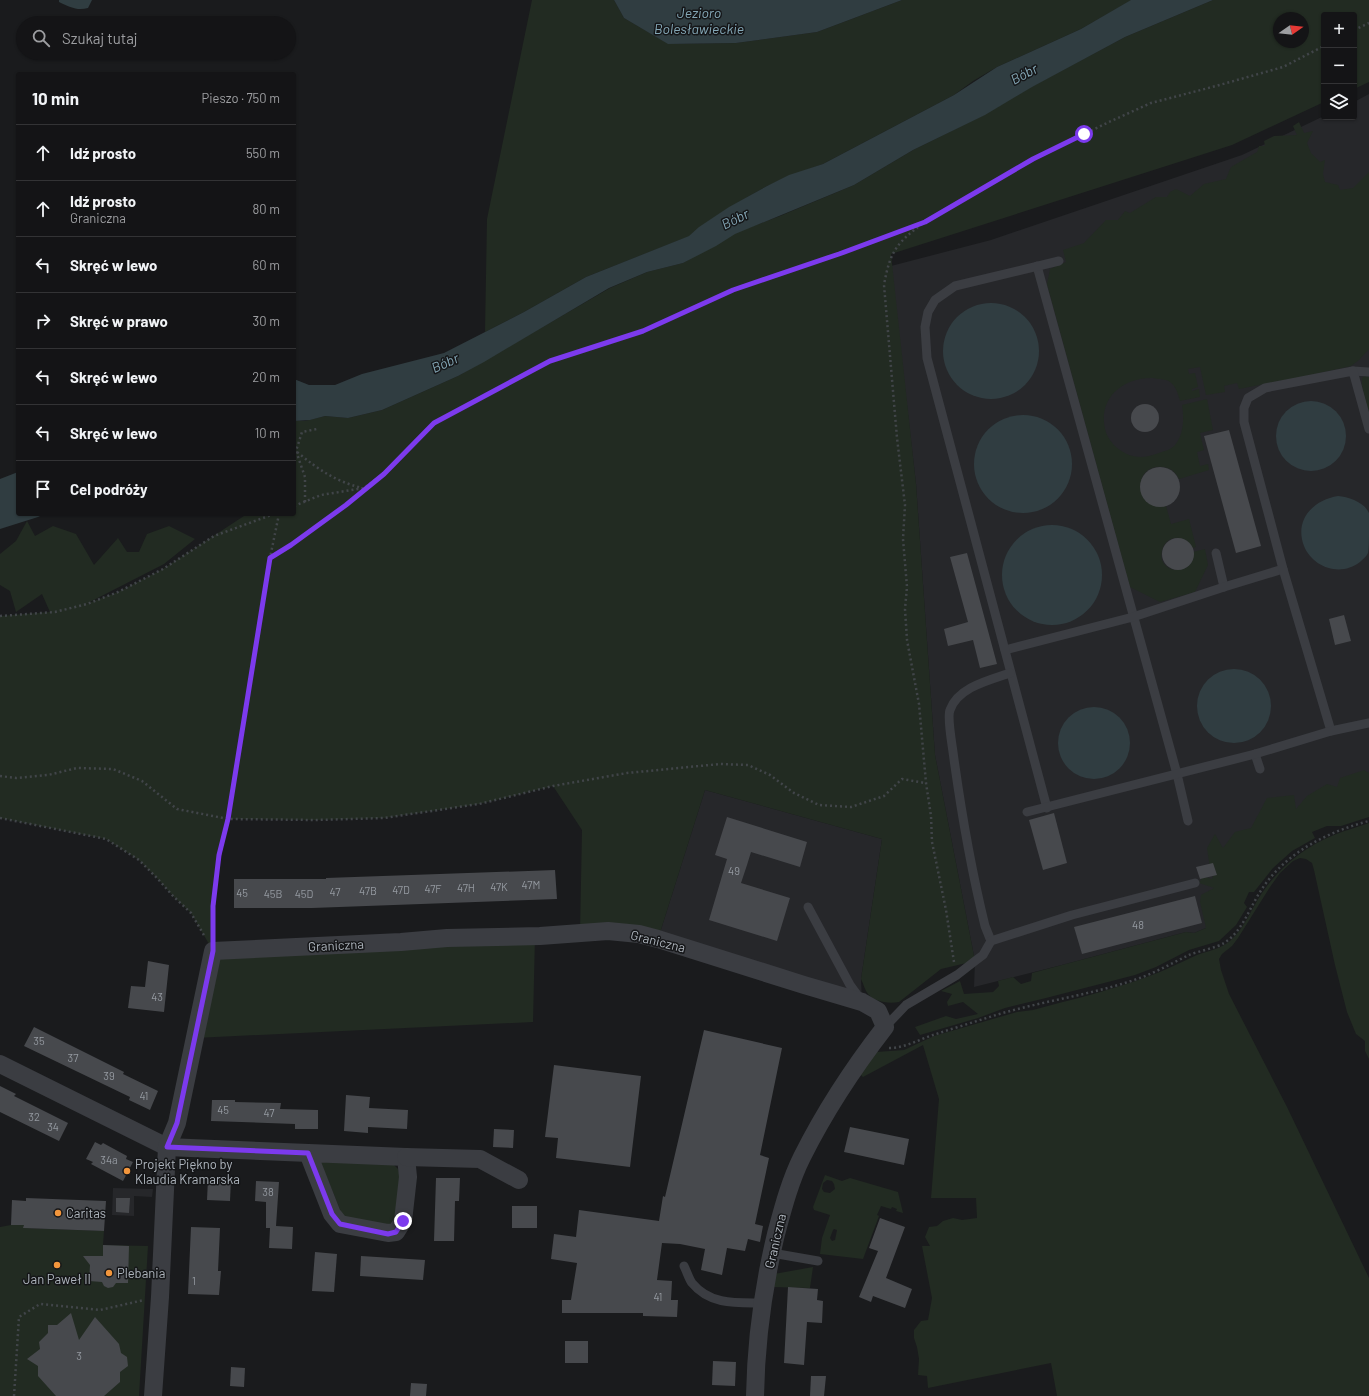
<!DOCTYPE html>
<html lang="pl">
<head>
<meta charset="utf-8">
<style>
  body { margin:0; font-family:Barlow,sans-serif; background:#1d1d1f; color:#f1f3f6 }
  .controls { position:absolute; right:12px; top:12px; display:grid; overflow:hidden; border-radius:4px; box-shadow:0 1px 3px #0004 }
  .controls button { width:36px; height:36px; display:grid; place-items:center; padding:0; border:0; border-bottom:1px solid #333335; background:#141416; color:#f1f3f6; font:20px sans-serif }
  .compass { position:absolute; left:1273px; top:12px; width:36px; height:36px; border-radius:50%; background:#141416; box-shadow:0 1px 3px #0004; rotate:76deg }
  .stop { position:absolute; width:12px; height:12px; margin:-9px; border:3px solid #7c3aed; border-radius:50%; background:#fff }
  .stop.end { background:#7c3aed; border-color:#fff; box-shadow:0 1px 4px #0008 }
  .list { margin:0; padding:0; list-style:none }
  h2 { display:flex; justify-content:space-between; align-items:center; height:52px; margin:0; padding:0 16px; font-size:17px }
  h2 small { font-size:13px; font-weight:400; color:#9d9ea1 }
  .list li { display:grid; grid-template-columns:26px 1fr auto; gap:12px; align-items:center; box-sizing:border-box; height:56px; padding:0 16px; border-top:1px solid #333335 }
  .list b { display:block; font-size:15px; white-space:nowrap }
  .list p { margin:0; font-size:13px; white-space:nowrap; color:#9d9ea1 }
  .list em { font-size:13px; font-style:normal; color:#9d9ea1 }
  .icon { flex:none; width:22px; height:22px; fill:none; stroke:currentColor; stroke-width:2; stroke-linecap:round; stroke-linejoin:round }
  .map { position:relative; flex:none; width:1369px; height:1396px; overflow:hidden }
  .search { position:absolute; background:#141416; box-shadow:0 1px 3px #0004; left:16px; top:16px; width:280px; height:44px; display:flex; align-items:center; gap:10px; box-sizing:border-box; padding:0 14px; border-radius:22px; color:#9d9ea1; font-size:15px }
  .panel { position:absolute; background:#141416; box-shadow:0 1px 3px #0004; left:16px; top:72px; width:280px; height:444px; border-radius:4px }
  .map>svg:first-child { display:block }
  .built { fill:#26272a }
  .green { fill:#222b22; fill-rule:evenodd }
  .water { fill:#303d41 }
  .building { fill:#47494d }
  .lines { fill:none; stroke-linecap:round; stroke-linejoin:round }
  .path { stroke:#414549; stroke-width:2.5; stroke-dasharray:2 3; stroke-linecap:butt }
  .service { stroke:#3b3d42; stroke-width:9 }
  .minor { stroke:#3b3d42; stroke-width:18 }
  .route { stroke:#7c3aed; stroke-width:5 }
  .poi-dot { fill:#f3963c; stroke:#151618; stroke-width:1.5 }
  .labels { text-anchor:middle; stroke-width:3; stroke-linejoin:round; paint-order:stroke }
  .number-label { font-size:11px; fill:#9499a0 }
  .street-label { font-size:13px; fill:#adb4bc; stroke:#151618 }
  .poi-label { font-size:13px; fill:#adb4bc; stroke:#151618; text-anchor:start }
  .water-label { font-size:14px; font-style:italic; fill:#85a8b7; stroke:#151618 }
</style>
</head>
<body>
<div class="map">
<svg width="1369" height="1396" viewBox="0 0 1369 1396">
  <rect width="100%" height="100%" fill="#1a1b1d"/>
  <!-- built -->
  <g class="built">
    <path d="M 1369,94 L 1369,803 L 1318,814 L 1206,928 L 1194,933 L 1186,932 L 1062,965 L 974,987 L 975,961 L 935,755 L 916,484 L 891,266 L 991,240 L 1242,155 L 1324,116 L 1324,117 L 1354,117 L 1354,102 Z"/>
    <path d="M 705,790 L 882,839 L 861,979 L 862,1002 L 658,939 Z"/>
    <path d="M 113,1188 L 153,1189 L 152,1197 L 134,1196 L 134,1216 L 112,1215 Z"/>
  </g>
  <!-- green -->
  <g class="green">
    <path d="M 532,0 L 614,0 L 624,18 L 669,44 L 736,43 L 817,32 L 902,0 L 1132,0 L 1081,29 L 997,67 L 973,81 L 954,95 L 823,164 L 792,175 L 767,186 L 730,207 L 690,236 L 586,277 L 524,312 L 485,332 L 487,219 Z"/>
    <path d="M 1213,0 L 1369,0 L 1369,82 L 1354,89 L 1354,15 L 1324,15 L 1324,102 L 1232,145 L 891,254 L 916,484 L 935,755 L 975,961 L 941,969 L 899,1002 C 888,1004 872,1002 866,991 C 864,987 863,983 861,979 L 882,839 L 705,790 L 658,939 L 580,933 L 582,830 L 553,786 L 479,804 L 384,818 L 316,820 L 228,819 L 219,855 L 213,906 L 213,951 L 535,936 L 533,1022 L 195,1038 L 213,951 L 191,913 L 173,896 L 157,878 L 139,860 L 106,839 L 0,818 L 0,616 L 50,612 L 42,594 L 16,612 L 10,591 L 0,585 L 0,554 L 16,541 L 27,521 L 35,536 L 53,526 L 76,534 L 94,565 L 118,538 L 127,552 L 139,552 L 147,534 L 169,526 L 195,539 L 164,564 L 86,604 L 118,592 L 163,569 L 247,514 L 294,514 L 294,421 L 305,421 L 325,416 L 348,418 L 382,410 L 458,376 L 610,288 L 647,272 L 683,263 L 734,233 L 780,216 L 854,185 L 913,150 L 984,115 L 1031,87 L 1125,37 ZM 1279,18 L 1303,18 L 1303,42 L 1279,42 Z"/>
    <path d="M 1299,122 L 1304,133 L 1313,131 L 1307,143 L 1311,153 L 1320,162 L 1325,160 L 1323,174 L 1325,182 L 1338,185 L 1340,190 L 1353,188 L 1369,172 L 1369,349 L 1359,360 L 1351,366 L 1306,376 L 1239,389 L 1237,383 L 1224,386 L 1225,392 L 1206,395 L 1200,367 L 1188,369 L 1189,374 L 1195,373 L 1198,387 L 1192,389 L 1192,391 L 1199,389 L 1200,397 L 1180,401 C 1178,394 1176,386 1170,382 C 1167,379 1157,379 1153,378 C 1123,377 1098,398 1105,429 C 1109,445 1125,457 1141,457 C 1147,457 1153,455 1159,453 C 1164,451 1171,450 1175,445 C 1184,435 1184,417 1182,405 L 1207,399 L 1213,430 L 1200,433 L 1204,450 L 1197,452 L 1200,466 L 1208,464 L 1209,470 L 1179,479 C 1176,472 1170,467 1162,467 C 1133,464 1132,511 1166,506 L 1171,524 L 1189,519 L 1196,547 L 1192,548 C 1188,539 1178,535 1169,540 C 1165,543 1163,546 1162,551 C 1156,574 1195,578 1193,552 L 1205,549 L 1208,565 L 1195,592 L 1160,602 L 1130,587 L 1047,284 L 1050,269 L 1066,262 L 1063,250 L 1084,243 L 1106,220 L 1118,220 L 1125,211 L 1130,213 L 1156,197 L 1167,197 L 1170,192 L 1176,189 L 1190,196 L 1204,184 L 1226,179 L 1231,167 L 1257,152 L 1259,146 L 1265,146 L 1264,141 L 1274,136 L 1297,135 L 1293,126 Z"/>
    <path d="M 1364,376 L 1369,377 L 1369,415 L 1362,386 L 1362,378 Z"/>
    <path d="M 1364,770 L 1369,773 L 1369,817 L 1341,826 L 1327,826 L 1312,832 L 1315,838 L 1292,851 L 1273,868 L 1254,892 L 1249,892 L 1244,903 L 1247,907 L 1236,925 L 1219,941 L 1189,950 L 1156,967 L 1135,975 L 1046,998 L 1005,1008 L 978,1018 L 920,1035 L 915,1027 L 946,1016 L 956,1019 L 978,1014 L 963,1002 L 948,1006 L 947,1002 L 952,994 L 941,991 L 960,981 L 964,994 L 993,992 L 999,986 L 998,981 L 1013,977 L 1021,984 L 1031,981 L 1032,973 L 1186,932 L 1194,933 L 1206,928 L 1200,902 L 1201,895 L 1214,888 L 1199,883 L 1203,876 L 1212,879 L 1214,872 L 1210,868 L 1207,848 L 1215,834 L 1223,848 L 1235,832 L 1251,828 L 1267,798 L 1294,795 L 1296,809 L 1307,796 L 1327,784 L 1337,787 L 1340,778 Z"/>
    <path d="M 1369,823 L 1369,1059 L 1365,1051 L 1365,1041 L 1356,1034 L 1347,1012 L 1335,965 L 1314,870 L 1312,863 L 1306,859 L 1300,858 L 1293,861 L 1280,873 L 1270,887 L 1238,938 L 1232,946 L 1222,954 L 1219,959 L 1221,970 L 1229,994 L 1287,1107 L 1369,1278 L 1369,1396 L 1057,1396 L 1051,1363 L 928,1388 L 927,1376 L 918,1375 L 919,1359 L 917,1347 L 914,1338 L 914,1330 L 921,1321 L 928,1320 L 932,1298 L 922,1246 L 930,1246 L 925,1237 L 929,1227 L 937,1226 L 943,1221 L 953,1218 L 962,1220 L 977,1218 L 976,1198 L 931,1198 L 939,1099 L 923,1045 L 863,1077 L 860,1074 L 876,1052 L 904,1050 L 934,1036 L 1017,1012 L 1033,1010 C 1070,1000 1108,991 1144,978 C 1162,972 1179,963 1197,955 C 1208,951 1220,949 1230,941 C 1245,928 1251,909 1262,893 C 1279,868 1305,846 1334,835 C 1346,830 1358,827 1369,823 Z"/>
    <path d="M 322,1160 L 394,1165 L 398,1169 L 400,1175 L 398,1215 L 391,1225 L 343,1217 L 321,1163 Z"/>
    <path d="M 825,1175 L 842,1181 L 850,1178 L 898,1192 L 903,1213 L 896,1211 L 897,1209 L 892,1207 L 891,1209 L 881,1206 L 877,1215 L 879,1216 L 863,1259 L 820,1254 L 822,1238 L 830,1215 L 814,1210 L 813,1207 ZM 827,1180 L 832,1181 L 834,1184 L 835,1189 L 830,1193 L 824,1192 L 822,1189 L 823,1183 ZM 834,1229 L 837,1230 L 835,1240 L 832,1241 L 830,1238 L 833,1230 Z"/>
    <path d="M 11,1225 L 24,1225 L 24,1228 L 104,1231 L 103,1245 L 148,1246 L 139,1396 L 0,1396 L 0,1227 Z"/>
    <path d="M 813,1267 L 810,1288 L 772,1287 L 774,1274 Z"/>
  </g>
  <!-- water -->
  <g class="water">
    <path d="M 59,0 L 92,0 L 88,8 C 77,11 70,7 59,2 Z"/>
    <path d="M 614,0 L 902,0 L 817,32 L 736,43 L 668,44 L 624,18 Z"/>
    <path d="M 1131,0 L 1213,0 L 1125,37 L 1032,87 L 985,115 L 913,150 L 854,185 L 735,234 L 716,246 L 683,263 L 647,272 L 609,288 L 484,362 L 458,376 L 382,410 L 348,418 L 325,416 L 310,420 L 294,421 L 294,379 L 309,385 L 335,385 L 362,374 L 444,353 L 524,312 L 586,277 L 689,236 L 699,227 L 729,207 L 767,186 L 789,175 L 823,164 L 954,95 L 997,67 L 1081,29 Z"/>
    <circle cx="991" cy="351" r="48"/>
    <circle cx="1311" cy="436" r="35"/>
    <circle cx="1023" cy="464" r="49"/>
    <path d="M 18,472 L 18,514 L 44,514 L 38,517 L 0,529 L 0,479 Z"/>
    <path d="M 1338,496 C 1349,497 1364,502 1369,513 C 1369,519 1369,529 1369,534 C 1369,540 1369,548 1368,553 C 1367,556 1363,559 1360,562 C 1341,577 1313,568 1304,546 C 1294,520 1313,500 1338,496 Z"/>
    <circle cx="1052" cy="575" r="50"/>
    <circle cx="1234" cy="706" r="37"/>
    <circle cx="1094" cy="743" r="36"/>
  </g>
  <!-- building -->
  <g class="building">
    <circle cx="1145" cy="418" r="14"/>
    <path d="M 1229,430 L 1261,546 L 1236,553 L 1204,436 Z"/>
    <circle cx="1160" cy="487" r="20"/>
    <circle cx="1178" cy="554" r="16"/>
    <path d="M 967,553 L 997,664 L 980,668 L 973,640 L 948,646 L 944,629 L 968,622 L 950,557 Z"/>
    <path d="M 1344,615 L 1351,641 L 1335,645 L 1329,619 Z"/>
    <path d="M 1054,813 L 1067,863 L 1043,870 L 1029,820 Z"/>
    <path d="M 727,817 L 807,842 L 800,867 L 751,852 L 747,865 L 741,883 L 790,898 L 777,941 L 709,920 L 727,859 L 715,855 Z"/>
    <path d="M 1213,863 L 1217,875 L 1200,879 L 1196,867 Z"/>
    <path d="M 555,870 L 557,899 L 312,908 L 234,908 L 234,879 L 326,879 L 326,878 Z"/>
    <path d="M 1195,896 L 1202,923 L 1082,954 L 1074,927 Z"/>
    <path d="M 148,961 L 169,965 L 164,1012 L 128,1008 L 131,986 L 145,987 Z"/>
    <path d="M 34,1027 L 124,1072 L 123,1074 L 158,1091 L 150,1110 L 129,1100 L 130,1097 L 24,1046 Z"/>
    <path d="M 704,1030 L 782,1048 L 760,1155 L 769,1158 L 755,1224 L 763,1226 L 760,1242 L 748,1239 L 745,1251 L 727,1248 L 722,1275 L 701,1270 L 705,1249 L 680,1244 L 662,1243 L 657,1280 L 672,1281 L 671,1300 L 678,1300 L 677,1317 L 643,1316 L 643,1313 L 562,1313 L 562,1300 L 571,1300 L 577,1263 L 551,1259 L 554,1234 L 576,1237 L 579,1210 L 659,1221 L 663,1196 L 665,1197 Z"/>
    <path d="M 554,1065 L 641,1076 L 630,1167 L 556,1158 L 558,1138 L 545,1137 Z"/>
    <path d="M 0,1086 L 16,1094 L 14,1096 L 68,1123 L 59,1141 L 0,1112 Z"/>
    <path d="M 346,1095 L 370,1097 L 369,1108 L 408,1110 L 407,1129 L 368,1127 L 368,1133 L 344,1131 Z"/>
    <path d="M 212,1100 L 235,1100 L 235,1102 L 281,1103 L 280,1109 L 318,1110 L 318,1129 L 295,1129 L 295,1124 L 211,1121 Z"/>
    <path d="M 850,1127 L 909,1139 L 904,1165 L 844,1152 Z"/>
    <path d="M 494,1129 L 514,1130 L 513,1148 L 493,1147 Z"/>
    <path d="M 95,1142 L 101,1145 L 103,1143 L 127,1156 L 126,1159 L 133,1162 L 123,1181 L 91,1164 L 93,1162 L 86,1159 Z"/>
    <path d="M 436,1178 L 460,1178 L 459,1201 L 455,1201 L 454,1241 L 434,1241 Z"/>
    <path d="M 208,1179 L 231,1179 L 230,1201 L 207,1200 Z"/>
    <path d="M 256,1181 L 279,1182 L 276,1226 L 293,1227 L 292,1249 L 269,1248 L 270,1228 L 266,1228 L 266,1202 L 255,1201 Z"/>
    <path d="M 26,1198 L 106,1201 L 104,1231 L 23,1228 L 24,1225 L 11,1225 L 12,1200 L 26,1201 Z"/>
    <path d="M 116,1198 L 130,1198 L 129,1213 L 116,1212 Z"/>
    <rect x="512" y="1206" width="25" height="22"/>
    <path d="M 880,1218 L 905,1227 L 886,1278 L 912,1289 L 905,1308 L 873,1296 L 871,1302 L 859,1297 L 878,1251 L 869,1248 Z"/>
    <path d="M 191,1227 L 220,1228 L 218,1271 L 221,1271 L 219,1295 L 188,1294 Z"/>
    <path d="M 103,1245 L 129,1246 L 128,1283 L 116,1283 L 113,1287 L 108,1288 L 104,1286 L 102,1282 L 89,1281 L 90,1265 L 83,1256 L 103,1256 Z"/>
    <path d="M 315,1252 L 337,1254 L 334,1292 L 312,1291 Z"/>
    <path d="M 361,1256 L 425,1260 L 423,1280 L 360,1276 Z"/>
    <path d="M 788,1287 L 818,1289 L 817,1300 L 823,1301 L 822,1323 L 807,1322 L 804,1365 L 784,1363 Z"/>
    <path d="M 71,1313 L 79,1340 L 95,1317 L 119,1344 L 121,1353 L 127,1357 L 128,1366 L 120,1372 L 120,1382 L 104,1396 L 56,1396 L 38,1376 L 38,1366 L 27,1359 L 40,1349 L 39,1342 L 48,1333 L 48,1325 L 57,1325 Z"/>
    <rect x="565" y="1341" width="23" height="22"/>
    <path d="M 713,1361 L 736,1362 L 735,1386 L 712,1385 Z"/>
    <path d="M 231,1367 L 245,1368 L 244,1387 L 230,1386 Z"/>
    <path d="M 811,1376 L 826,1376 L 824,1396 L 810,1396 Z"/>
    <path d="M 411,1383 L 427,1384 L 426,1396 L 410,1396 Z"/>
  </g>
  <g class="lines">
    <!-- path -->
    <g class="path">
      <path d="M 1354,30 L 1369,23"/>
      <path d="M 297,452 C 319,470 335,481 362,488"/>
      <path d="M 305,502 L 305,477 L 296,451 L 302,432 L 317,429"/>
      <path d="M 294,506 L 321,495 L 364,488 L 384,473 L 434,423 L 550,361 L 643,331 L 733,290 L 839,254 L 921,224"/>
      <path d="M 270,558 C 303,537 335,515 364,489"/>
      <path d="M 0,616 L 55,612 L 87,604 L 118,592 L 163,569 L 214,536 L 274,514"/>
      <path d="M 0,776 L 16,778 L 48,775 L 77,768 L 113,769 L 142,781 L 177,809 L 228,819 L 270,558 L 279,514"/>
      <path d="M 0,818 L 106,839 L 139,860 L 157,878 L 173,896 L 191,913 L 205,937"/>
      <path d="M 213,935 C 213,894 218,859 228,819 L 316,820 L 384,818 L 479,804 L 553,786 L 627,773 L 720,764 L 748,765 L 770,775 L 794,793 L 819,805 L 851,807 L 884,796 L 902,779 L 925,783"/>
      <path d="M 954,962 L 946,910 L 932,842 L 931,816 L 926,783 L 919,704 L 907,640 L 905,609 L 907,587 L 903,539 L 905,505 L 897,438 L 884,285 C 890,251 897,242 925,222 L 1033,159 L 1109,122 L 1151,103 L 1216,86 L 1283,67 L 1324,46"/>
      <path d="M 889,1048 C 904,1048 916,1041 930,1036 C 951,1029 974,1022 996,1015 C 1042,1001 1091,995 1137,979 C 1155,973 1172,963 1189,955 C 1199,951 1216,948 1224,943 C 1242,932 1249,909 1260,892 C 1284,853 1327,832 1369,821"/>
      <path d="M 14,1396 L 19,1317 L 40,1304 L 100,1310 L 144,1300"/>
    </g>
    <!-- service -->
    <g class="service">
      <path d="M 1037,266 L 1177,774 L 1188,821"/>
      <path d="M 1353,371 L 1369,372"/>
      <path d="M 1216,553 L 1224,587"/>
      <path d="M 1005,650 L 1133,617 L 1224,587 L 1283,569"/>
      <path d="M 1331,731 L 1283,569 L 1244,422 L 1244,408 L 1248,398 L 1265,388 L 1353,371 L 1369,429"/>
      <path d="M 1255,754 L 1260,769"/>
      <path d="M 1047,808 L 927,358 L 925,327 L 928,312 L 935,300 L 955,286 L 1059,261"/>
      <path d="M 1027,812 L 1255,754 L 1331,731 L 1369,723"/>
      <path d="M 808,907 L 850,985 L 861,1000"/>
      <path d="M 991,941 L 985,926 C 971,869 961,811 953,752 C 952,744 947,717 950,710 C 958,687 990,680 1010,673"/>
      <path d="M 885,1027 L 906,1005 L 957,975 L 975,961 L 983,955 L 991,941 L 1072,915 L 1195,883"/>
      <path d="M 772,1253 L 818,1261"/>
      <path d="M 684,1266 C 687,1272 689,1279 692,1283 C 710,1305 736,1303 762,1303"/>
    </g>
    <!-- minor -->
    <g class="minor">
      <path d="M 0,1064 L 167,1147 L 406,1157 L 408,1177 L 403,1221 L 396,1232 L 388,1233 L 340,1224 L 332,1214 L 308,1153"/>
      <path d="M 406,1157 L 480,1159 L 519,1180"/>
      <path d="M 153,1396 L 160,1297 L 167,1147 L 177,1123 L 213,951 L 401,942 L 447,938 L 540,936 L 608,931 L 639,934 L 658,939 L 804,985 L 862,1002 L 878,1011 L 885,1027 C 854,1067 825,1111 802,1157 C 790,1181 783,1208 776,1234 C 763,1288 756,1341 755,1396"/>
    </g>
  </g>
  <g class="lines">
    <!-- route -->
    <path class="route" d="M 403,1221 L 396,1232 L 388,1234 L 340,1224 L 332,1214 L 308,1153 L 167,1147 L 177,1123 L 213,951 L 213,906 L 219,855 L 228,819 L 270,558 L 291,545 L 346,505 L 384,474 L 434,423 L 550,361 L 643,331 L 733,290 L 839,254 L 925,222 L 1033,159 L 1084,134"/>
  </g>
  <!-- markers -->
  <g class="poi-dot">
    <circle cx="127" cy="1171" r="4"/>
    <circle cx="58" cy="1213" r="4"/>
    <circle cx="57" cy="1265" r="4"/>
    <circle cx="109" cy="1273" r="4"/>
  </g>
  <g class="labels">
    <!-- number labels -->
    <g class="number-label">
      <text x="734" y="875">49</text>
      <text x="531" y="889">47M</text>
      <text x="499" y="891">47K</text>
      <text x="466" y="892">47H</text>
      <text x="433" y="893">47F</text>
      <text x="401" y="894">47D</text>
      <text x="368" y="895">47B</text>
      <text x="335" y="896">47</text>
      <text x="242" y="897">45</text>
      <text x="273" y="898">45B</text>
      <text x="304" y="898">45D</text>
      <text x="1138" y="929">48</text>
      <text x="157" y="1001">43</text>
      <text x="39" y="1045">35</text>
      <text x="73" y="1062">37</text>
      <text x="109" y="1080">39</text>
      <text x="144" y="1100">41</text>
      <text x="223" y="1114">45</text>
      <text x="269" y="1117">47</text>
      <text x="34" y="1121">32</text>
      <text x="53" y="1131">34</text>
      <text x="109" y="1164">34a</text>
      <text x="268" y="1196">38</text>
      <text x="194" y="1285">1</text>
      <text x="658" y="1301">41</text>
      <text x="79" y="1360">3</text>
    </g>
    <!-- street labels -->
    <g class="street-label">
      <text transform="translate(658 941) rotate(14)" y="5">Graniczna</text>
      <text transform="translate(336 945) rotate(-3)" y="5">Graniczna</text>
      <text transform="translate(775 1241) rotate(-77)" y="5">Graniczna</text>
    </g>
    <!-- poi labels -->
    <g class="poi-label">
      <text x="135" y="1169">Projekt Piękno by<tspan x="135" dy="15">Klaudia Kramarska</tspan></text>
      <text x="66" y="1218">Caritas</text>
      <text x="117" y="1278">Plebania</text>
      <text x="57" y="1284" text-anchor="middle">Jan Paweł II</text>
    </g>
    <!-- water labels -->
    <g class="water-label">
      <text x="699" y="18">Jezioro<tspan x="699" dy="16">Bolesławieckie</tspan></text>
      <text transform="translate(1024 74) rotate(-28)" y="5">Bóbr</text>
      <text transform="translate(735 219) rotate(-26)" y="5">Bóbr</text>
      <text transform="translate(445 363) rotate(-24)" y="5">Bóbr</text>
    </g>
  </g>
</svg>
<div class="controls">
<button>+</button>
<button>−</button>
<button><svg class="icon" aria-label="layers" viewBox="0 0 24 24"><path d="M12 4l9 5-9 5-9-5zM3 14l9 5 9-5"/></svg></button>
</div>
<svg class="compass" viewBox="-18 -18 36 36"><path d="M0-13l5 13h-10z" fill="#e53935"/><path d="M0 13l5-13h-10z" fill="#9d9ea1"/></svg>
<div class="stop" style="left:1084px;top:134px"></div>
<div class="stop end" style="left:403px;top:1221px"></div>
<div class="search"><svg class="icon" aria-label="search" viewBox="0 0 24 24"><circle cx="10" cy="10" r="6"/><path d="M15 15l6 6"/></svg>Szukaj tutaj</div>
<section class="panel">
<h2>10 min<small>Pieszo · 750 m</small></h2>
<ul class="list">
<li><svg class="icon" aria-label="ahead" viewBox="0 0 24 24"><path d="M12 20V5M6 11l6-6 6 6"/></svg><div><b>Idź prosto</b></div><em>550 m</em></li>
<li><svg class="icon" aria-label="ahead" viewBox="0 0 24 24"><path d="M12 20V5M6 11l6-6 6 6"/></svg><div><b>Idź prosto</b><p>Graniczna</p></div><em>80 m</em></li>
<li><svg class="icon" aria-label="left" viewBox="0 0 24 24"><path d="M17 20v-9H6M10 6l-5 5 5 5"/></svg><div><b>Skręć w lewo</b></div><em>60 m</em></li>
<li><svg class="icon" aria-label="right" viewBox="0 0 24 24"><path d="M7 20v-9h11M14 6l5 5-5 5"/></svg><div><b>Skręć w prawo</b></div><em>30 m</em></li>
<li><svg class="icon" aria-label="left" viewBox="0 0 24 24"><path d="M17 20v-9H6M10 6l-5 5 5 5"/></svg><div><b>Skręć w lewo</b></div><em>20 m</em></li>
<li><svg class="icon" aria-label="left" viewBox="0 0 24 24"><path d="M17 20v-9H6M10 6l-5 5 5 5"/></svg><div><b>Skręć w lewo</b></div><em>10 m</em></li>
<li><svg class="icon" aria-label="arrive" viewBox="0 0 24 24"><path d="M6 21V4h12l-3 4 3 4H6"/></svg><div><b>Cel podróży</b></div></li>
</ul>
</section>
</div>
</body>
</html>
